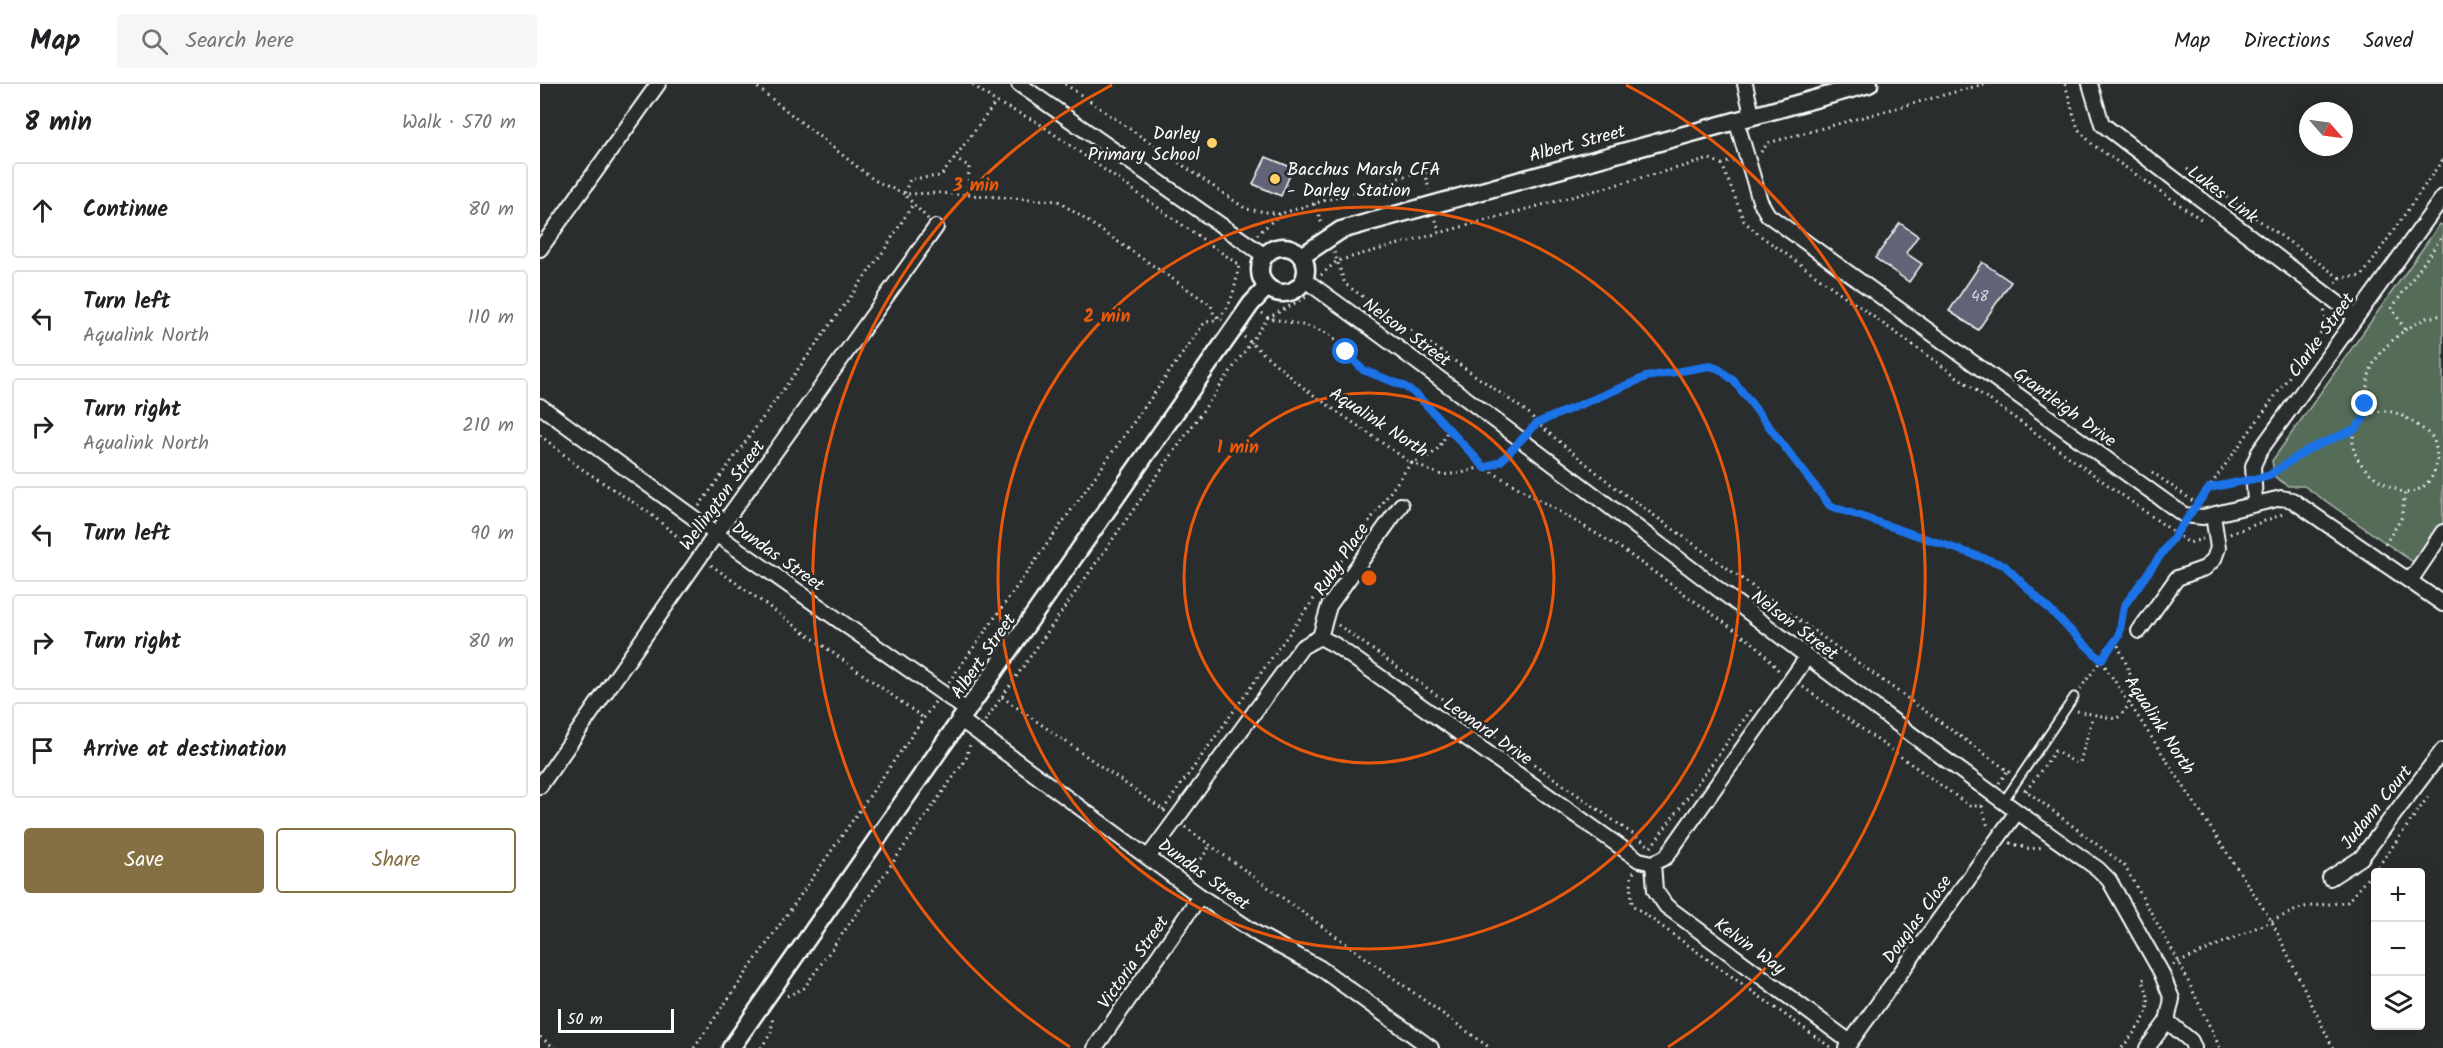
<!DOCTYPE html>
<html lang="en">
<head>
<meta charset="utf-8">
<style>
  body { margin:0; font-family:Kalam,sans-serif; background:#f6f6f6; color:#202124 }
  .controls { position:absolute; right:18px; bottom:18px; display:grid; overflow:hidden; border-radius:6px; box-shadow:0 3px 15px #0003 }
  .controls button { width:54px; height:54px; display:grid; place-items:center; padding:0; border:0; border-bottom:2px solid #e0e0e0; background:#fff; color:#202124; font:30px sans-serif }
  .compass { position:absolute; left:1759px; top:18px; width:54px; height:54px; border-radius:50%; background:#fff; box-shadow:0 3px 15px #0003; rotate:118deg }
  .scale { position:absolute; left:18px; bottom:15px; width:116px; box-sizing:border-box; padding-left:6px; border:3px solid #fff; border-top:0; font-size:16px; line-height:21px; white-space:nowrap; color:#fff; -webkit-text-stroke:4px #2a2d2e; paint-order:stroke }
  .stop { position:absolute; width:18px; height:18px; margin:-14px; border:4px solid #1a73e8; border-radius:50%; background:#fff }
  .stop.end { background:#1a73e8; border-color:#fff; box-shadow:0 2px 6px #0008 }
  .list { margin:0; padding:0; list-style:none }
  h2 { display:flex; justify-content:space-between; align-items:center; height:78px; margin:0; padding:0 24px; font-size:26px }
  h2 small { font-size:20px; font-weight:400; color:#757577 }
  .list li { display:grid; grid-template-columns:39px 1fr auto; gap:18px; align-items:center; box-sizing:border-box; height:96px; margin:0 12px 12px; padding:0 12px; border:2px solid #e0e0e0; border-radius:6px }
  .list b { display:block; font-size:22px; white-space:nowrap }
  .list p { margin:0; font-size:20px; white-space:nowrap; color:#757577 }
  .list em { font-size:20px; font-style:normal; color:#757577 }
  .actions { display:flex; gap:12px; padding:18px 24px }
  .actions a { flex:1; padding:14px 0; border:2px solid #847042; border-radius:6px; text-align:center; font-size:21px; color:#847042 }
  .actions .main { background:#847042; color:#fff }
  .icon { flex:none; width:33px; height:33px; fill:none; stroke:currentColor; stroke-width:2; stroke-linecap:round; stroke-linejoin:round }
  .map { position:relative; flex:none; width:1903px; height:964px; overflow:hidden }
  header { display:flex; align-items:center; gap:36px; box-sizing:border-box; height:84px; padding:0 30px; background:#fff; border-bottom:2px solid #e0e0e0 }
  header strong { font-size:28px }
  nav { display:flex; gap:33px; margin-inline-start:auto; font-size:21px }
  .search { width:420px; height:54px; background:#f6f6f6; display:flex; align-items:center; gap:15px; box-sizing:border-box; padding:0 21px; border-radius:6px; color:#757577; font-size:22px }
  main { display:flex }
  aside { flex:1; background:#fff }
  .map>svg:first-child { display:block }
  .green { fill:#556c59; stroke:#aab6ac; stroke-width:1.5 }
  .building { fill:#626477; stroke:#fff; stroke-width:1.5 }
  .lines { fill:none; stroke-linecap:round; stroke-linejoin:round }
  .service-casing { stroke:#fff; stroke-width:11 }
  .minor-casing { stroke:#fff; stroke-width:18 }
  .tertiary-casing { stroke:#fff; stroke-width:21 }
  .path { stroke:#fff; stroke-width:3; stroke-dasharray:1.5 4.5; stroke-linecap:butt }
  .service { stroke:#2a2d2e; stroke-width:7 }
  .minor { stroke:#2a2d2e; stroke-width:14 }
  .tertiary { stroke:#2a2d2e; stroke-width:16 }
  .route { stroke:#1a73e8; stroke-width:8 }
  .ring { fill:none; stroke:#e8590c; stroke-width:3 }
  .poi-dot { fill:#ffd166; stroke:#2a2d2e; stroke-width:2 }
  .labels { text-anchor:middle; stroke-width:6; stroke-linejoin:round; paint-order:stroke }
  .number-label { font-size:15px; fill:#d8d8dd }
  .poi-label { font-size:18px; fill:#fff; stroke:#2a2d2e; text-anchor:end }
  .street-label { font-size:18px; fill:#fff; stroke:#2a2d2e }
  .centre { fill:#e8590c; stroke:#2a2d2e; stroke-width:3 }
  .ring-label { font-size:18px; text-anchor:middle; font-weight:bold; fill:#e8590c; stroke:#2a2d2e; stroke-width:6; stroke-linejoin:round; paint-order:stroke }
</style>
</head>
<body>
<header>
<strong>Map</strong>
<div class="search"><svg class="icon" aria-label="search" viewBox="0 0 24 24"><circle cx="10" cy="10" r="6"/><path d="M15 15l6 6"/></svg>Search here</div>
<nav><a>Map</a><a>Directions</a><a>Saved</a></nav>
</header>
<main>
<aside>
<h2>8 min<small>Walk · 570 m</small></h2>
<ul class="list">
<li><svg class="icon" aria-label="ahead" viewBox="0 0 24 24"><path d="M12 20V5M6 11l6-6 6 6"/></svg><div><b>Continue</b></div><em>80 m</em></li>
<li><svg class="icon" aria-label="left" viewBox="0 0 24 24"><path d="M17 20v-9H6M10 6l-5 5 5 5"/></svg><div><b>Turn left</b><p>Aqualink North</p></div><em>110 m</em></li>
<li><svg class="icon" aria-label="right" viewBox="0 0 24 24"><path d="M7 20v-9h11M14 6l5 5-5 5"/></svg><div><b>Turn right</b><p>Aqualink North</p></div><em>210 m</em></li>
<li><svg class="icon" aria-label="left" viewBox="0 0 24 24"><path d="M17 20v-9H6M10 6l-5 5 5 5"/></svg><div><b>Turn left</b></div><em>90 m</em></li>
<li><svg class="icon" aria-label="right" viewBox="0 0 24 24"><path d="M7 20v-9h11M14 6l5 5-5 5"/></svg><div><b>Turn right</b></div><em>80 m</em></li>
<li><svg class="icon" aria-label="arrive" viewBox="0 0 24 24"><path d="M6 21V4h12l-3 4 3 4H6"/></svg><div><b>Arrive at destination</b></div></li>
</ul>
<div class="actions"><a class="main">Save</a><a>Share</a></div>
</aside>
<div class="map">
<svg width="1903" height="964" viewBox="0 0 1903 964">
  <rect width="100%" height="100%" fill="#2a2d2e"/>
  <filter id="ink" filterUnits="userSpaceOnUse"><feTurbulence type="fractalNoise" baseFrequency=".0167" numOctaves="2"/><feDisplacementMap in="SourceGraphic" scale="12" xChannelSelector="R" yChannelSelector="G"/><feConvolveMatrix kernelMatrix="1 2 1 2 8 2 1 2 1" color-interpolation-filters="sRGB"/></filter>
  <g filter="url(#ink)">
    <!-- green -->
    <path class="green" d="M 1900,140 L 1903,142 L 1903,455 L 1884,478 L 1873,478 L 1764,402 L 1748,402 L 1735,393 L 1732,377 Z"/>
    <!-- building -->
    <g class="building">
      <path d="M 726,73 L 753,84 L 741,112 L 713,100 Z"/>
      <path d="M 1360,139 L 1378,152 L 1366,169 L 1382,180 L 1369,198 L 1335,174 Z"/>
      <path d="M 1442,178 L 1471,198 L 1438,246 L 1409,227 Z"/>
    </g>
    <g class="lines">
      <defs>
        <path id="service" d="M 1463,718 L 1534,613"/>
        <g id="minor">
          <path d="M 479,0 L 725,172"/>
          <path d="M 1205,0 L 1212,31"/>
          <path d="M 1550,0 L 1562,40 L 1816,233"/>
          <path d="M 1196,36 L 1220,117 L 1228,131 L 1644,431 L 1663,433 L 1741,414 L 1752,416 L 1903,520"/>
          <path d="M 0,165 L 118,0"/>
          <path d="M 765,196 C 1032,388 1288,596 1558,785 L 1569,796 L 1621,888 L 1632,915 L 1627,937 L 1651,957 L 1654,964"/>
          <path d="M 0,322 L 176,450 L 428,627"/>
          <path d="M 1715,419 L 1713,382 L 1719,368 L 1903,113"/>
          <path d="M 1870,497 L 1903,448"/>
          <path d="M 1599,547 L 1637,494 L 1665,484 L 1674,475 L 1678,464 L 1673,431"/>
          <path d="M 780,553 L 789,522 L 861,421"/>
          <path d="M 421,636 L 660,812 L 719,851 L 780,884 L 891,964"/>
          <path d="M 0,702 L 176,450 L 396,143"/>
          <path d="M 609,772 L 762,563 L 780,553 L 795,561 L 1099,776 L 1113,779 L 1126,773 L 1267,573"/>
          <path d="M 1113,779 L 1115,806 L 1126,822 L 1310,958"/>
          <path d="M 1790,794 L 1821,774 L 1903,666"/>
          <path d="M 555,964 L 660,812"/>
          <path d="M 1306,964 L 1477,728"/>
          <path d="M 1607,964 L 1627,937"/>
        </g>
        <g id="tertiary">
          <circle cx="743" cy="186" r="23"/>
          <path d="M 762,172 L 801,146 L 1329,0"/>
          <path d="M 191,964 L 711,220 L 727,203"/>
        </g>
      </defs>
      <!-- service casing -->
      <use href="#service" class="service-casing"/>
      <!-- minor casing -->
      <use href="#minor" class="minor-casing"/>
      <!-- tertiary casing -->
      <use href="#tertiary" class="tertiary-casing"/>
      <!-- path -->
      <g class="path">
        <path d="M 213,0 L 334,96 L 364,110 L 400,109 L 518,117 L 671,221 L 674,231 L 682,236"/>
        <path d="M 525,0 L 706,125 L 740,130 L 885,86 L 889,106"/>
        <path d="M 1525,0 L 1538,45 L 1553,61 L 1662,136"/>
        <path d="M 1221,68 L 1228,59 L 1444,0"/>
        <path d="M 414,75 L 429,82 L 428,111"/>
        <path d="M 1182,80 L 1204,137 L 1218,150 L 1649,459 L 1663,455"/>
        <path d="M 1647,85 L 1800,194"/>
        <path d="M 774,120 L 782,140"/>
        <path d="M 388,135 L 364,110 L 370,95 L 401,92 L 456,18"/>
        <path d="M 896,136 L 899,149"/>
        <path d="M 717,151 L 740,130"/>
        <path d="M 794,168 L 805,200 L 990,330 L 997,339 L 1072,401 L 1471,689"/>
        <path d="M 781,191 L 797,177 L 1170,75 L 1182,80 L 1195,76"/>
        <path d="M 1796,199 L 1800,194 L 1822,192 L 1903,75"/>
        <path d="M 722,229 L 728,234 L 772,243 L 789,250 L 823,286 L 869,305 L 897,330 L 945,384 L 1079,463 L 1217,562 L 1240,588"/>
        <path d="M 1865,246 L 1886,234 L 1903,231"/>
        <path d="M 704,253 L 765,305 L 871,379 L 901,391 L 922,389 L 961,377 L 972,365"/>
        <path d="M 1825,333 C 1826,288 1829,274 1865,246 L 1852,224 L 1903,151"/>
        <path d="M 1815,345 C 1831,323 1849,322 1871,337 C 1878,342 1887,347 1893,354 C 1903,379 1893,407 1865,409"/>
        <path d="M 989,347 L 997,339 L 1106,293 L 1170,282 L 1179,285 L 1194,297 L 1290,422 L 1464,481 L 1561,576 L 1574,596 L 1731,836 L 1793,964"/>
        <path d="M 0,351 L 39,383 L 108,428 L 150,463"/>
        <path d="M 1612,388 L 1653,417"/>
        <path d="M 1726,392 L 1767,366 L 1815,345 C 1804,377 1838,399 1865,409 L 1861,435 L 1844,462"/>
        <path d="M 1670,404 L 1699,398"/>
        <path d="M 1657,420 L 1787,240 L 1784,225"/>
        <path d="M 159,422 L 345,165 L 373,120"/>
        <path d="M 1690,450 L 1743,430"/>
        <path d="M 171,481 L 382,633"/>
        <path d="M 798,541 L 1111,763"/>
        <path d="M 409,598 L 665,238 C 691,237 695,202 699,181 L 497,38 L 456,18 L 432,0"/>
        <path d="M 1263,603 L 1430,722 L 1442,722"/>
        <path d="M 1540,605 L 1579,552 L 1584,522 L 1639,448"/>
        <path d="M 462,613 L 626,728"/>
        <path d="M 1537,627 L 1576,635 C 1606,611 1588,585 1576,557"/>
        <path d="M 445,637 L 728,234 L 766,213"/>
        <path d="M 1459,699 L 1468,686"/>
        <path d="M 1484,705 L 1584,781 L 1639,878 L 1680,964"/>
        <path d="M 1486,707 L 1515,667 L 1536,679 L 1540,678 L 1553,632"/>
        <path d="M 1442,722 L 1448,743"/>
        <path d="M 623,726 L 871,379 C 893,373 900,366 908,345"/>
        <path d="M 645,743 L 950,964"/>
        <path d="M 1470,759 L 1490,765 L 1504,763"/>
        <path d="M 1111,763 L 1213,623"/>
        <path d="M 1094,788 L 1091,792 L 1092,821 L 1290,963"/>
        <path d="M 651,790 L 670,762"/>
        <path d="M 1633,881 L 1763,823 L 1807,818 L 1843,776 L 1890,710"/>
        <path d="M 247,912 L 264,904 L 426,675 L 430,660"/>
        <path d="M 0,953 L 15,964"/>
        <path d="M 154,964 L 395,618"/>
        <path d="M 221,964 L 231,949 L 233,932"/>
        <path d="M 1582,964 C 1600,940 1618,926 1602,896 L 1608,893"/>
      </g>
      <!-- service -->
      <use href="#service" class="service"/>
      <!-- minor -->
      <use href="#minor" class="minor"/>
      <!-- tertiary -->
      <use href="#tertiary" class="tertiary"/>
    </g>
  </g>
  <g class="lines" filter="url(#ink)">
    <!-- route -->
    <path class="route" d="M 806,268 L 823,286 L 864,302 L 877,311 L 945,384 L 961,377 L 997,339 L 1106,293 L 1170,282 L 1179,285 L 1194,297 L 1290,422 L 1464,481 L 1561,576 L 1579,552 L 1584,522 L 1669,404 L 1728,392 L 1767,366 L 1815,345 L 1825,333 L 1825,320"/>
  </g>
  <!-- distance rings -->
  <g class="ring">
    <circle cx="829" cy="494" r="185"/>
    <circle cx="829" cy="494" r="371"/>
    <path d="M530 963A556 556 0 0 1 572 1M1086 1A556 556 0 0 1 1128 963"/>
  </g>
  <!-- markers -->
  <g class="poi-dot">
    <circle cx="672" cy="59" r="6"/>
    <circle cx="735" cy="95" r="6"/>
  </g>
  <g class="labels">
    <!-- number labels -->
    <g class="number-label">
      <text x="1440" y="217">48</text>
    </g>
    <!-- poi labels -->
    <g class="poi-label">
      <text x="660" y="55">Darley<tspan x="660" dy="21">Primary School</tspan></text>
      <text x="747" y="91" text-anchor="start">Bacchus Marsh CFA<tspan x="747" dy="21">- Darley Station</tspan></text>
    </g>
    <!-- street labels -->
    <g class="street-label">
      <text transform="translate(1037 59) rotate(-15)" y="6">Albert Street</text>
      <text transform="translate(1683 110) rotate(37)" y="6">Lukes Link</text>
      <text transform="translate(867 248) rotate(36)" y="6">Nelson Street</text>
      <text transform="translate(1781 251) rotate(-54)" y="6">Clarke Street</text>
      <text transform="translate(1525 323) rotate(36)" y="6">Grantleigh Drive</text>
      <text transform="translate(839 338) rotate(33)" y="6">Aqualink North</text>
      <text transform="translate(182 411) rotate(-54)" y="6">Wellington Street</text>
      <text transform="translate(238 472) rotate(35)" y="6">Dundas Street</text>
      <text transform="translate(801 475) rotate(-56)" y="6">Ruby Place</text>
      <text transform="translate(1255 541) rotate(37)" y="6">Nelson Street</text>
      <text transform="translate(443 572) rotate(-55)" y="6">Albert Street</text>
      <text transform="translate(1620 641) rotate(57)" y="6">Aqualink North</text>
      <text transform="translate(948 647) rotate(35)" y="6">Leonard Drive</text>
      <text transform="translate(1836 723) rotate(-51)" y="6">Judann Court</text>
      <text transform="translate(664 790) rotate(36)" y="6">Dundas Street</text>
      <text transform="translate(1377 835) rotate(-54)" y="6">Douglas Close</text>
      <text transform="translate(1210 862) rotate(36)" y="6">Kelvin Way</text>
      <text transform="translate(593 878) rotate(-55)" y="6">Victoria Street</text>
    </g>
  </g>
  <circle cx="829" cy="494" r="9" class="centre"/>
  <g class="ring-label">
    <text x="436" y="107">3 min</text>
    <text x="567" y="238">2 min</text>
    <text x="698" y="369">1 min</text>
  </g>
</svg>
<div class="controls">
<button>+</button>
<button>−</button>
<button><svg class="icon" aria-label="layers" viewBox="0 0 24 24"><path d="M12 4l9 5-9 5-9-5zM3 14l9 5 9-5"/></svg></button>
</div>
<svg class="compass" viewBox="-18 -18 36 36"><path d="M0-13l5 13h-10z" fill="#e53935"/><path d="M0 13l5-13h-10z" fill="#757577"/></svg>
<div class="scale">50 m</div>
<div class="stop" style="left:806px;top:268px"></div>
<div class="stop end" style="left:1825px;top:320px"></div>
</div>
</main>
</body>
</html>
